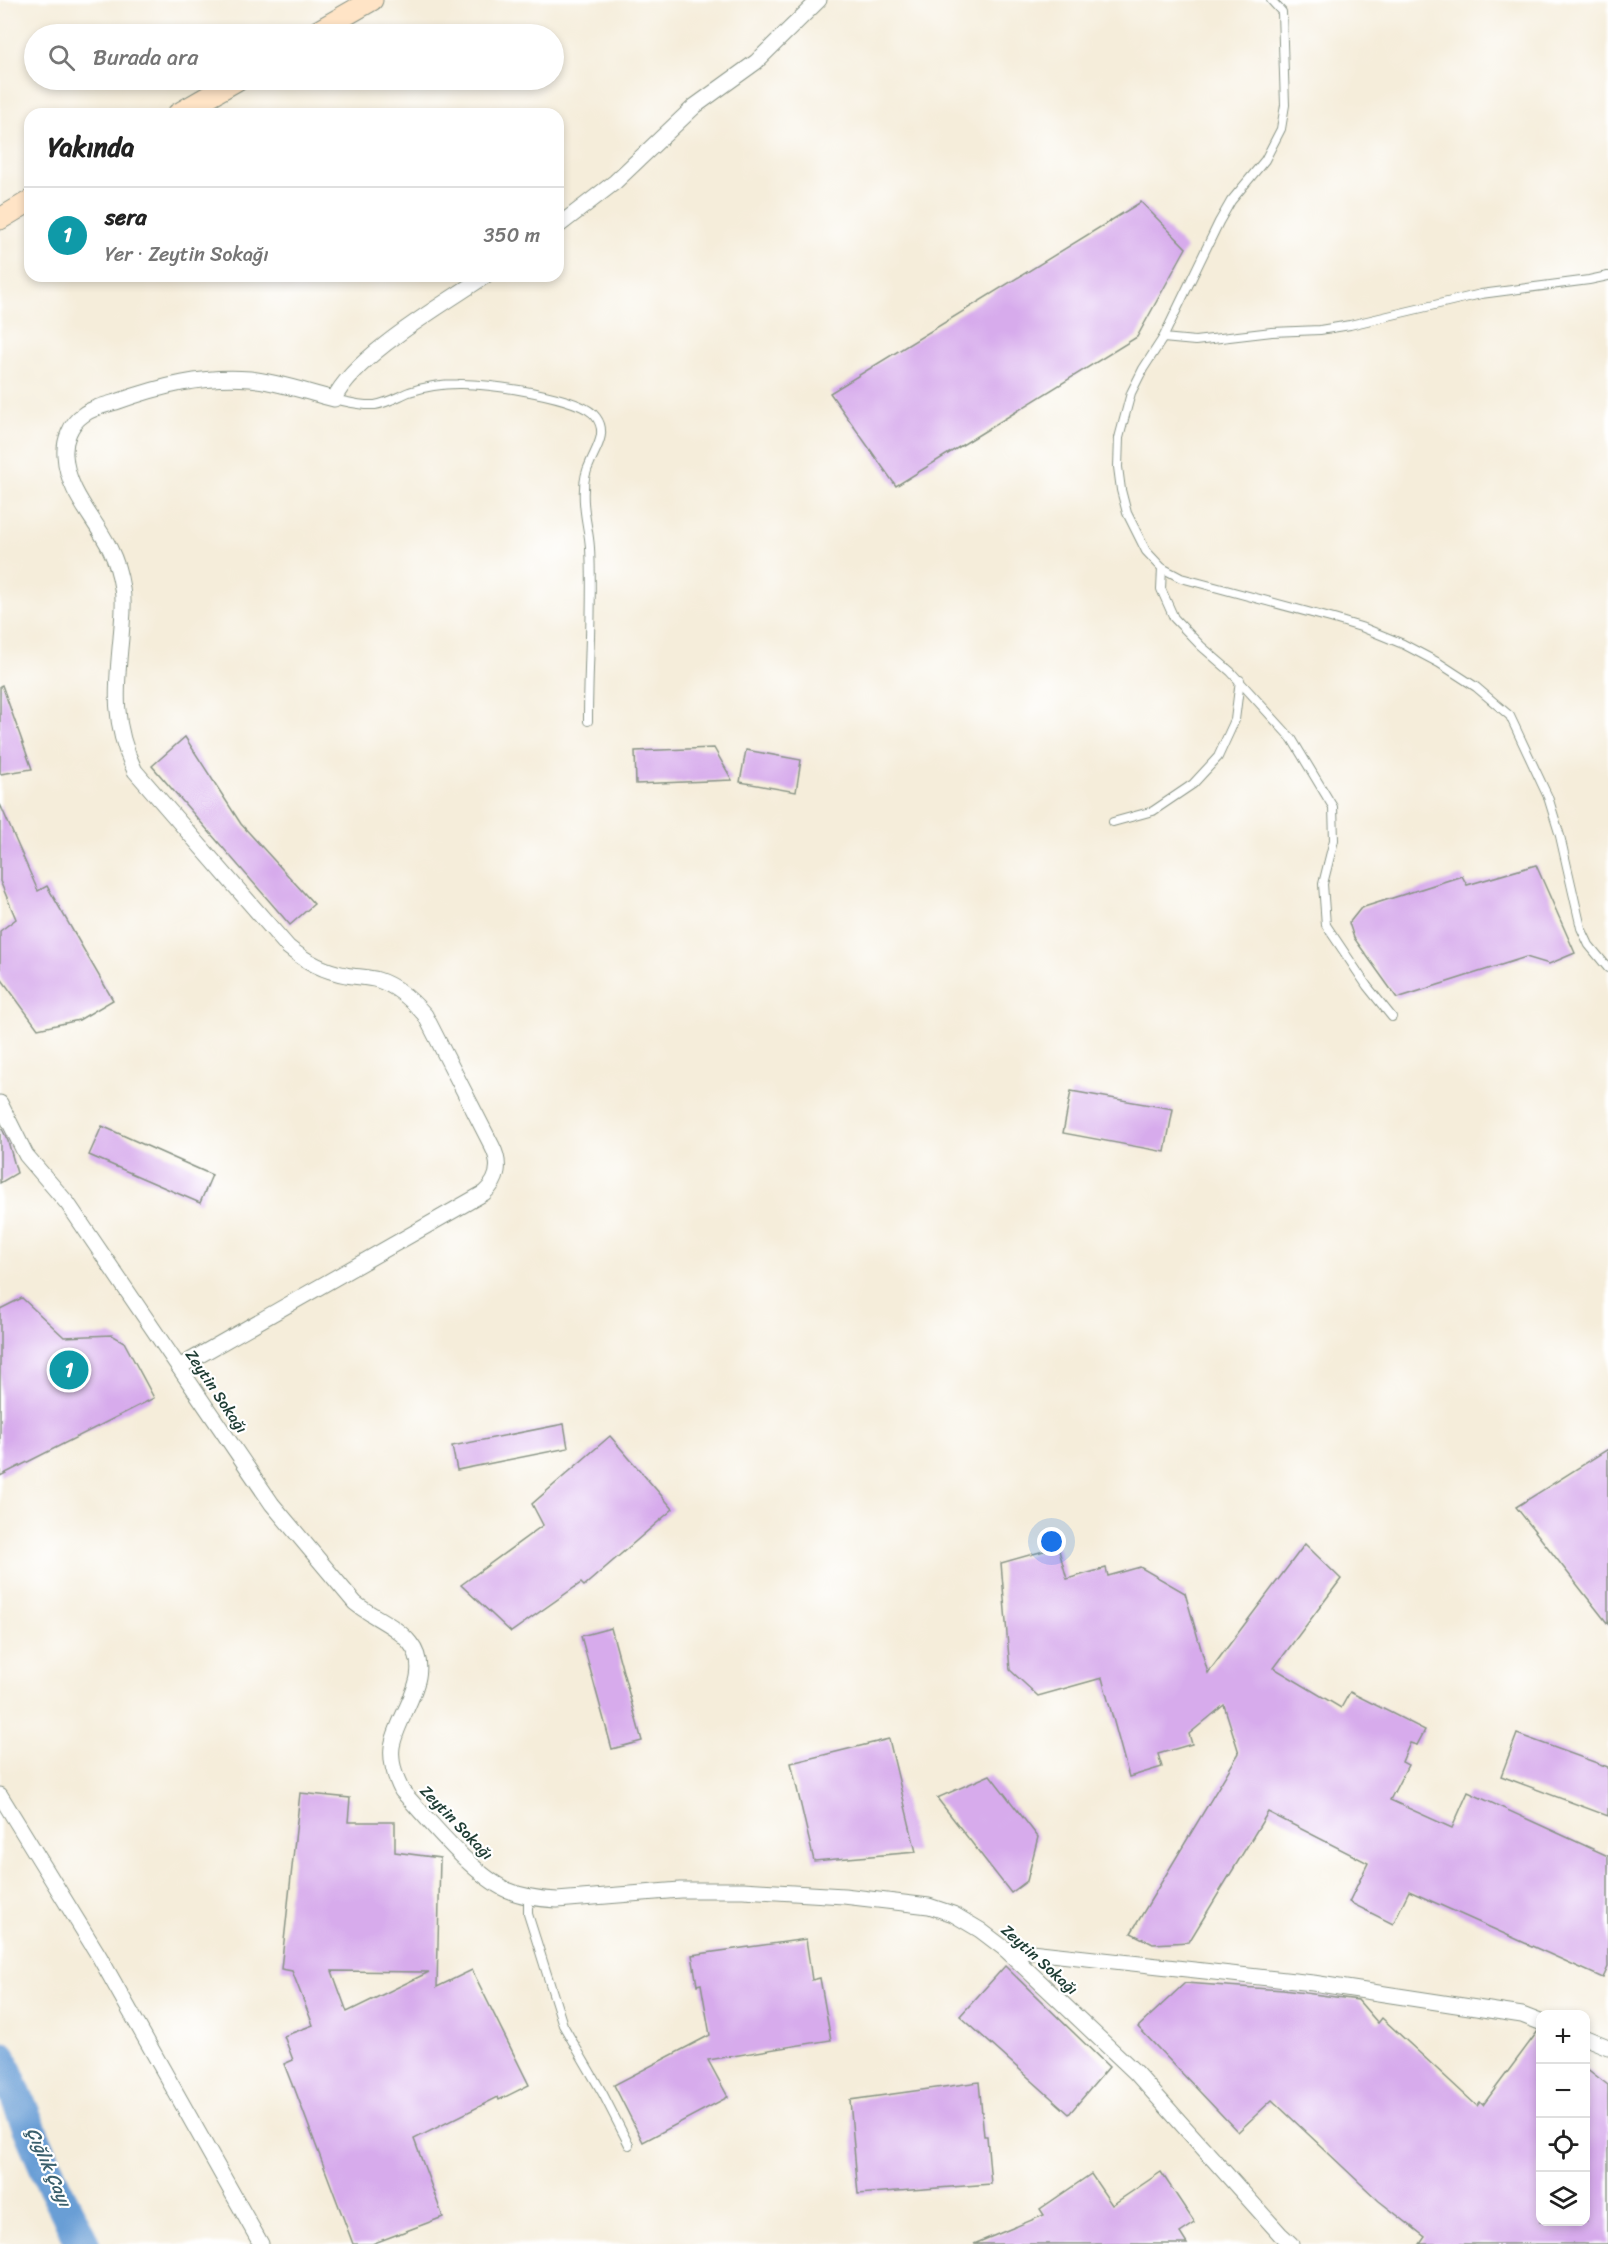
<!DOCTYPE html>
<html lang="tr">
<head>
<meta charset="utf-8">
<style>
  body { margin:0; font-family:Sriracha,sans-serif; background:#f6f6f6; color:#222 }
  .controls { position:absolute; right:18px; bottom:18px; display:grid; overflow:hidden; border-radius:12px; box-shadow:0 3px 9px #0003 }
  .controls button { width:54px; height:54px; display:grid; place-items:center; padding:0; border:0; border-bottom:2px solid #e0e0e0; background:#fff; color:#222; font:30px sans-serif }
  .you { position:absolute; left:1052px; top:1542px; width:21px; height:21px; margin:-15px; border:4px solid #fff; border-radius:50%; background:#1a73e8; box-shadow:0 0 0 9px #1a73e833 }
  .badge { display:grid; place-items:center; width:39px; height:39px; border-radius:50%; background:#2563eb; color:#fff; font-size:20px; font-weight:700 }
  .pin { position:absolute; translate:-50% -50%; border:3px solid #fff; box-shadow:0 2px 6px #0006 }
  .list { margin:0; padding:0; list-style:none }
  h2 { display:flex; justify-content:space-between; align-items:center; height:78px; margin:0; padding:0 24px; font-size:26px }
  h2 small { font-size:20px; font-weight:400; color:#767676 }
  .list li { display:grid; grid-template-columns:39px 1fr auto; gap:18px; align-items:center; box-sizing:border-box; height:96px; padding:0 24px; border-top:2px solid #e0e0e0 }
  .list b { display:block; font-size:22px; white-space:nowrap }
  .list p { margin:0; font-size:20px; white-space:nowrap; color:#767676 }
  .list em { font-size:20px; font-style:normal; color:#767676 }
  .icon { flex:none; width:33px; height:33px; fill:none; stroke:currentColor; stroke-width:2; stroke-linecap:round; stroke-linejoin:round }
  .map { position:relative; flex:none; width:1608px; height:2244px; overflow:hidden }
  .search { position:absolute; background:#fff; box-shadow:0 3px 9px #0003; left:24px; top:24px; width:540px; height:66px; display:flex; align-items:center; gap:15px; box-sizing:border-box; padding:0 21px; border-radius:33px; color:#767676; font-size:22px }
  .panel { position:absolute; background:#fff; box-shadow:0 3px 9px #0003; left:24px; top:108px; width:540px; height:174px; border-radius:18px }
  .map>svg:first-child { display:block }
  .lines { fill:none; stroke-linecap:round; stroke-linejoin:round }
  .river { stroke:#699ed5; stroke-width:34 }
  .building { fill:#d7abec; fill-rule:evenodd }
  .lane-casing { stroke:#8a9587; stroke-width:10 }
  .street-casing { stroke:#8a9587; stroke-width:17 }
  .secondary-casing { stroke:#8a9587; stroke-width:23 }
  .lane { stroke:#fff; stroke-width:8 }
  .street { stroke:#fff; stroke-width:15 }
  .secondary { stroke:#ffe4c6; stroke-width:21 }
  .labels { text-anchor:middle; stroke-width:4.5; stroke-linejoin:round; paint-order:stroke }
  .street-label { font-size:16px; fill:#1f3d34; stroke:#fff }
  .water-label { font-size:18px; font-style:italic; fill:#395f6c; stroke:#fff }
</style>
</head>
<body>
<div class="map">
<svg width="1608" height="2244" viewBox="0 0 1608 2244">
  <rect width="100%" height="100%" fill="#fff"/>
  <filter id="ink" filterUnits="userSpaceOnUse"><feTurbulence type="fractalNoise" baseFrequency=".0167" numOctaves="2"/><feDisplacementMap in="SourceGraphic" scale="12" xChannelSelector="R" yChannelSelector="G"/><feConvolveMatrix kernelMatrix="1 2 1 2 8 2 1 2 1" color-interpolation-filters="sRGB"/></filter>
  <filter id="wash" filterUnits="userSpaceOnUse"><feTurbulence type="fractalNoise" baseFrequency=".008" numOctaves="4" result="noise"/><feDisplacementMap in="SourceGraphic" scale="24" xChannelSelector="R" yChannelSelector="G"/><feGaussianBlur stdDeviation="1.35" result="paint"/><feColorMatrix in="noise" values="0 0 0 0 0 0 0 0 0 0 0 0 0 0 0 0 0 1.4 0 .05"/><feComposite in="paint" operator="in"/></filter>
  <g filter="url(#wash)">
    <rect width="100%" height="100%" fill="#f5edda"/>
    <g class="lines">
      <!-- river -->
      <path class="river" d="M 0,2058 L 54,2186 L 83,2244"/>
    </g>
    <g id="blocks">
      <!-- building -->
      <g class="building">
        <path d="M 1141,202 L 1186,248 L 1137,337 L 896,486 L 830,393 Z"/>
        <path d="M 2,685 L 32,769 L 0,774 L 0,686 Z"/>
        <path d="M 185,737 L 241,824 L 314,904 L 290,925 L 152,766 Z"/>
        <path d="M 714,748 L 732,780 L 636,784 L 635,751 Z"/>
        <path d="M 746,750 L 801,760 L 796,792 L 740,782 Z"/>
        <path d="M 0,804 L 38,891 L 47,886 L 113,1000 L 79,1020 L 38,1029 L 0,977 L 0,931 L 16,919 L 0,881 Z"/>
        <path d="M 1536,865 L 1575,953 L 1549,964 L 1526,957 L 1397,998 L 1354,938 L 1349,923 L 1361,908 L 1462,876 L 1467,885 Z"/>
        <path d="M 1071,1091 L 1173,1109 L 1165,1152 L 1063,1133 Z"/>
        <path d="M 102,1126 L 212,1175 L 200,1203 L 89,1155 Z"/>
        <path d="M 0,1129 L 2,1129 L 8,1141 L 17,1173 L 0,1183 Z"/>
        <path d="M 22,1298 L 64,1337 L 112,1335 L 124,1342 L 154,1398 L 0,1476 L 0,1309 Z"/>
        <path d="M 564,1424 L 568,1448 L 457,1470 L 452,1446 Z"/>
        <path d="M 610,1436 L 673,1509 L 584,1586 L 581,1583 L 511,1632 L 461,1585 L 543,1525 L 532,1504 Z"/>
        <path d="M 1608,1449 L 1608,1624 L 1516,1507 Z"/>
        <path d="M 1305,1544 L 1341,1579 L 1274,1668 L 1341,1708 L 1350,1692 L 1425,1730 L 1417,1745 L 1410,1743 L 1402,1762 L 1408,1765 L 1390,1800 L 1452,1828 L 1468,1792 L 1608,1856 L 1608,1967 L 1603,1978 L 1409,1891 L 1393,1924 L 1349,1902 L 1368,1863 L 1268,1812 L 1189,1942 L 1153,1944 L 1131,1933 L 1239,1753 L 1224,1705 L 1189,1734 L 1192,1744 L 1158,1754 L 1162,1767 L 1129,1777 L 1102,1678 L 1038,1696 L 1010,1670 L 1001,1563 L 1058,1547 L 1067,1579 L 1106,1568 L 1108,1576 L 1140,1567 L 1185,1593 L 1208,1673 Z"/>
        <path d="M 611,1628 L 642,1741 L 612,1749 L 581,1636 Z"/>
        <path d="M 1517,1734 L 1608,1767 L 1608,1816 L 1501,1776 Z"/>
        <path d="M 889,1739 L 916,1852 L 814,1861 L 791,1763 Z"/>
        <path d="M 990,1775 L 1038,1837 L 1027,1881 L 1011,1893 L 937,1798 Z"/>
        <path d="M 300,1793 L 350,1798 L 348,1822 L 395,1822 L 395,1852 L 440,1858 L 437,1987 L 472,1970 L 529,2085 L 499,2100 L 498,2097 L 414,2139 L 443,2217 L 372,2244 L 353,2244 L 294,2087 L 293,2087 L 284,2064 L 293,2060 L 284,2036 L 313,2025 L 292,1971 L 281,1969 ZM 332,1971 L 429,1972 L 347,2012 Z"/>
        <path d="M 806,1939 L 812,1980 L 820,1978 L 831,2040 L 708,2060 L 728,2097 L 643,2142 L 614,2085 L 710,2035 L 701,1984 L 697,1985 L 692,1955 Z"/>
        <path d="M 1005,1966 L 1109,2067 L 1069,2114 L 960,2016 Z"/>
        <path d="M 1185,1983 L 1283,1990 L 1358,2000 L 1378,2023 L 1382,2018 L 1477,2106 L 1480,2102 L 1483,2105 L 1538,2031 L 1540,2032 L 1540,2222 L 1586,2222 L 1586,2068 L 1608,2085 L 1608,2244 L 1420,2244 L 1425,2237 L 1379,2201 L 1272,2100 L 1238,2132 L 1138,2027 Z"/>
        <path d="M 979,2082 L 984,2136 L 987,2136 L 991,2184 L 858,2194 L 850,2100 Z"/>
        <path d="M 1161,2172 L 1195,2223 L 1180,2233 L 1187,2244 L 974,2244 L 1044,2215 L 1040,2209 L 1091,2174 L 1112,2205 Z"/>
      </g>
    </g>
  </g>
  <g filter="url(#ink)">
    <use href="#blocks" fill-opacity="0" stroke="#8a9587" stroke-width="1.5"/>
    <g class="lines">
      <defs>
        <g id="lane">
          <path d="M 1271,0 L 1282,12 L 1285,105 L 1281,129 L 1265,160 L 1231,201 L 1219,222 L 1163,338 L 1143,369 L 1131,393 L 1119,438 L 1118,467 L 1121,490 L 1127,513 L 1146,551 L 1162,568 L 1181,578 L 1334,619 L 1364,628 L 1403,644 L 1439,663 L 1476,687 L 1510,716 L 1548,797 L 1560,836 L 1581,928 L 1589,945 L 1608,968"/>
          <path d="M 1163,338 L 1195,341 L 1272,332 L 1320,330 L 1350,325 L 1481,294 L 1589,280 L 1608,276"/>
          <path d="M 334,399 C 348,402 361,406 375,405 C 387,403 397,397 409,392 C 424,387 442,384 458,384 C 484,383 582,396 596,417 C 608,433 596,448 590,463 C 586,471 584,480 584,489 C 582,509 589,529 590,548 C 593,605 588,663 588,721"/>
          <path d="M 1162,568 L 1161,589 L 1174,618 L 1201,646 L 1231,672 L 1292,739 L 1333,807 L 1334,840 L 1323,884 L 1326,925 L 1367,986 L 1392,1017"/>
          <path d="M 1113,822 L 1153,811 L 1193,784 L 1218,757 L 1235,720 L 1240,680"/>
          <path d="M 528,1897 L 528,1914 L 563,2025 L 603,2094 L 629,2145"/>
        </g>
        <g id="street">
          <path d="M 558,226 L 615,182 L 695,106 L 756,62 L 819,0"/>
          <path d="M 0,1103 L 26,1155 L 68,1204 L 272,1504 L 355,1603 C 372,1617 396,1625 410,1643 C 436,1675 397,1714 392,1747 C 390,1763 395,1777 402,1791 C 429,1820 472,1874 507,1890 C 523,1897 539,1899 557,1900 L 680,1890 L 743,1890 L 844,1896 L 929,1906 L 953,1914 L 980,1930 L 1005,1949 L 1136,2073 L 1280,2234 L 1291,2244"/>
          <path d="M 179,1367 L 484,1193 C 499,1180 501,1163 492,1146 L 425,1015 C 412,1000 397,986 378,980 C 368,977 356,977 346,975 C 323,971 305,961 288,947 L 135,771 C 112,724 116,688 121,638 C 122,621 125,605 122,588 C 120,575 116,561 110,549 C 95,518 67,492 65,455 C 64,441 70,424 83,415 C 92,408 105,405 116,402 C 161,386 203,375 250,379 C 279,382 306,392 334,399 C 355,355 444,304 485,276"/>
          <path d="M 0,1795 L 99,1956 L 261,2244"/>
          <path d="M 1005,1949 L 1313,1983 L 1522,2015 L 1540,2022"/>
          <path d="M 1586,2038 L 1608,2047"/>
        </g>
        <g id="secondary">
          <path d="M 313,34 L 372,0"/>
          <path d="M 178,114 L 237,80"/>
          <path d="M 0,219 L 30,201"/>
        </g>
      </defs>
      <!-- lane casing -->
      <use href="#lane" class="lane-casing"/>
      <!-- street casing -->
      <use href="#street" class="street-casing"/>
      <!-- secondary casing -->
      <use href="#secondary" class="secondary-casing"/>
      <!-- lane -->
      <use href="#lane" class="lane"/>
      <!-- street -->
      <use href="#street" class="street"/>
      <!-- secondary -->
      <use href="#secondary" class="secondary"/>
    </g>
  </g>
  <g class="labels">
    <!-- street labels -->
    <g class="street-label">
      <text transform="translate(217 1391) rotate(56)" y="6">Zeytin Sokağı</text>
      <text transform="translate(457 1822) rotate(46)" y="6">Zeytin Sokağı</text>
      <text transform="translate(1040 1959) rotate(42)" y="6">Zeytin Sokağı</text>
    </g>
    <!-- water labels -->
    <g class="water-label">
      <text transform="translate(49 2167) rotate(66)" y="6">Çığlık Çayı</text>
    </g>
  </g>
</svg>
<div class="controls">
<button>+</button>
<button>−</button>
<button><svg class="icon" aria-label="locate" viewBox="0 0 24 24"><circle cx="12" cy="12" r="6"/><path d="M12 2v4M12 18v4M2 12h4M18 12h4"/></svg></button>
<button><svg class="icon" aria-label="layers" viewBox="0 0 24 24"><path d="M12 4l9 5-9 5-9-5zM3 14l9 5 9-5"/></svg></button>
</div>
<div class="you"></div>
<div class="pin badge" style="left:69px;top:1370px;background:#0f9aa8">1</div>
<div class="search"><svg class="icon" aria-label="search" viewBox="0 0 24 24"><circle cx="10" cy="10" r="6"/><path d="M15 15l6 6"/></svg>Burada ara</div>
<section class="panel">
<h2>Yakında<small></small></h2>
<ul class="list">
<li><span class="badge" style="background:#0f9aa8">1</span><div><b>sera</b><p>Yer · Zeytin Sokağı</p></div><em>350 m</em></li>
</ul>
</section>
</div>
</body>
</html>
